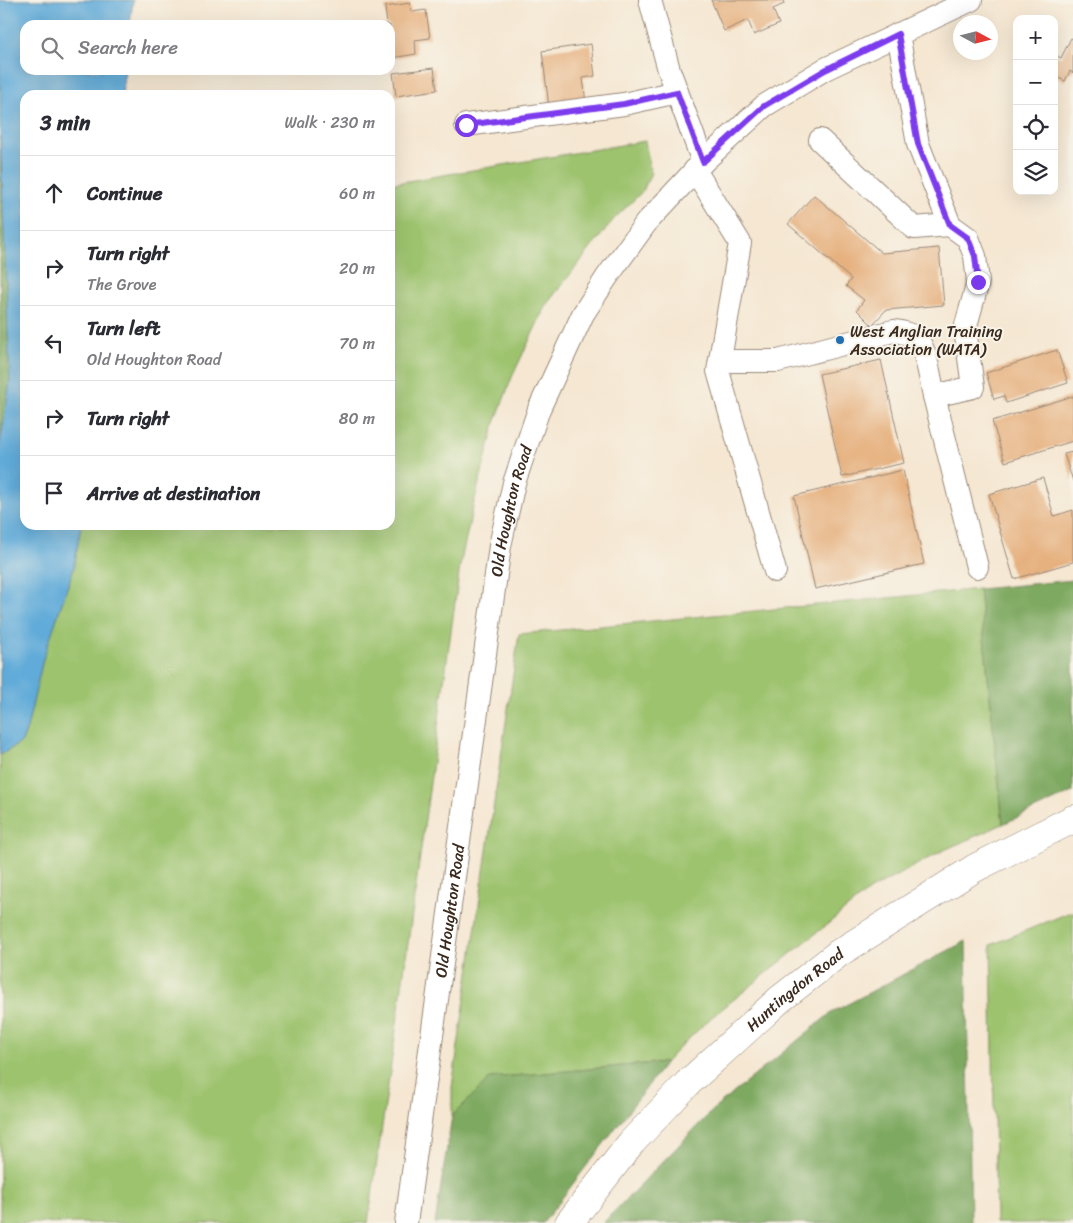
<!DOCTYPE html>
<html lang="en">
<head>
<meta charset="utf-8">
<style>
  body { margin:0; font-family:Sriracha,sans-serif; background:#f2f2f3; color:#2b2b33 }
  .controls { position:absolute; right:15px; top:15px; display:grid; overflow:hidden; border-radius:10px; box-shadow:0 5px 20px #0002 }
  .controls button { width:45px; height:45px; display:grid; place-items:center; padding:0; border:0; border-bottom:1px solid #e1e1e2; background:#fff; color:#2b2b33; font:25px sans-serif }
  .compass { position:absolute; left:953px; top:15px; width:45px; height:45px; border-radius:50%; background:#fff; box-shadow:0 5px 20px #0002; rotate:97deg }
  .stop { position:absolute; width:15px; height:15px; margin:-11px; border:4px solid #7c3aed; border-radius:50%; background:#fff }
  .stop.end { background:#7c3aed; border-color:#fff; box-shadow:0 1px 5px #0008 }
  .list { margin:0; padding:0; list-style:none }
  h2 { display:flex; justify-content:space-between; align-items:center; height:65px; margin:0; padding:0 20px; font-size:21px }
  h2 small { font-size:16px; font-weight:400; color:#7c7c81 }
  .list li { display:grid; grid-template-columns:32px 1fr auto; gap:15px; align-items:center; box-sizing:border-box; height:75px; padding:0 20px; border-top:1px solid #e1e1e2 }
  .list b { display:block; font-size:19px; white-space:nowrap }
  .list p { margin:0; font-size:16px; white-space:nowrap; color:#7c7c81 }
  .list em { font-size:16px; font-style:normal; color:#7c7c81 }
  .icon { flex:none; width:28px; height:28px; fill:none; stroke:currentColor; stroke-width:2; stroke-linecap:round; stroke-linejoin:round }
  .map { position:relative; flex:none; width:1073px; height:1223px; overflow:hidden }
  .search { position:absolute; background:#fff; box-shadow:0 5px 20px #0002; left:20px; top:20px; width:375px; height:55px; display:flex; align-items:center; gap:12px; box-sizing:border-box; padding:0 18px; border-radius:15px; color:#7c7c81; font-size:19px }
  .panel { position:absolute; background:#fff; box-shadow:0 5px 20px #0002; left:20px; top:90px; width:375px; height:440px; border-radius:15px }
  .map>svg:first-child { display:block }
  .green { fill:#9dc36e; stroke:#6c7646 }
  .forest { fill:#7ea961; stroke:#5c6a40 }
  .water { fill:#61abd9; stroke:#4e6a7c }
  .building { fill:#e6b17f }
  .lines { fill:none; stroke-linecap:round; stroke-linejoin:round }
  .minor-casing { stroke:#988878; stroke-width:24 }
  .major-casing { stroke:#988878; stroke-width:29 }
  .minor { stroke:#fff; stroke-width:22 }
  .major { stroke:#fff; stroke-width:28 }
  .route { stroke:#7c3aed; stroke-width:6 }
  .poi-dot { fill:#1f6fb2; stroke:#f7f3e8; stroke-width:2 }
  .labels { text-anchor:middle; stroke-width:4; stroke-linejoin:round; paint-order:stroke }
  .poi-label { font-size:16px; fill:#3b2a1e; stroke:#f7f3e8; text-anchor:start }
  .street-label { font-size:16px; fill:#3b2a1e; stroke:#f7f3e8 }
</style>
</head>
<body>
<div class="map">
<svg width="1073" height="1223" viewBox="0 0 1073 1223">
  <rect width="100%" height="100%" fill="#f7f3e8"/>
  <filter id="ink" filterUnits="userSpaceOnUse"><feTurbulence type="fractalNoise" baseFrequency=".02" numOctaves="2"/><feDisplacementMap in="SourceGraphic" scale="10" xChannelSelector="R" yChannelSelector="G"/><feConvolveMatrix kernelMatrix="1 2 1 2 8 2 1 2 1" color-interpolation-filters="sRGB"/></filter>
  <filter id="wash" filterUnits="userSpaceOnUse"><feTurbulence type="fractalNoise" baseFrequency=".0096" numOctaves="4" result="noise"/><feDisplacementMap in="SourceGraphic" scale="20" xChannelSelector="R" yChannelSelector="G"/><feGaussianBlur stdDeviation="1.12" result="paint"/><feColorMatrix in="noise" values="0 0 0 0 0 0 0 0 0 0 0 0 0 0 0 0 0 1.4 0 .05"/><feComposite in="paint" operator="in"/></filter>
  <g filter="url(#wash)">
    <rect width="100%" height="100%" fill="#f5e7d2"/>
    <!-- green -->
    <g class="green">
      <path d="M 645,141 L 651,173 L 643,191 L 614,219 L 546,305 L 512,377 L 495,423 L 473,506 L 460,566 L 396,1030 L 368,1223 L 0,1223 L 0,755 L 22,742 L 27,728 L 43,659 L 74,567 L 81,525 L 390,525 L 390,184 Z"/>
      <path d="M 979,589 L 1003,824 L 942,851 L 870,890 L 712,1017 L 680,1047 L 666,1062 L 490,1078 L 452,1116 L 452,1087 L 519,634 Z"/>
      <path d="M 1073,911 L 1073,1223 L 996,1223 L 991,945 Z"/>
    </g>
    <!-- forest -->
    <g class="forest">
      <path d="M 0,135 L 10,381 L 0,443 Z"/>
      <path d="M 1073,580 L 1073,792 L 1003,824 L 979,589 Z"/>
      <path d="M 966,941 L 971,1223 L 603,1223 L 715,1108 L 831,1013 Z"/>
      <path d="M 666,1062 L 543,1223 L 435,1223 L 452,1116 L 490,1078 Z"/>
    </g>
    <!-- water -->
    <path class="water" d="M 0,0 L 133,0 L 130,25 L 25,25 L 25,70 L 125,70 L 122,95 L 25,95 L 25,525 L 81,525 L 74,567 L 43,659 L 27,728 L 22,742 L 0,755 L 0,444 L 10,381 L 0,135 Z"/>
    <g id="blocks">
      <!-- building -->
      <g class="building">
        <path d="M 711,0 L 783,0 L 784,4 L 773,9 L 779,24 L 754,35 L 748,20 L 724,31 Z"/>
        <path d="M 410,3 L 411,12 L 426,10 L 430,38 L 415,40 L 416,54 L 392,58 L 390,50 L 390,25 L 387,25 L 385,7 Z"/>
        <path d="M 1071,38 L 1073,39 L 1073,73 L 1070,71 L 1065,81 L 1054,76 L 1054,54 L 1061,58 Z"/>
        <path d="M 591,44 L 595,76 L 583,78 L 586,103 L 549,107 L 542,51 Z"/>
        <path d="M 434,68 L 437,90 L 396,96 L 393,73 Z"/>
        <path d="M 814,195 L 882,253 L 939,248 L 944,305 L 886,310 L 872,325 L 857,310 L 864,300 L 846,286 L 851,279 L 788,224 Z"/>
        <path d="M 1057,350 L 1068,383 L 1006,403 L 1004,396 L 994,399 L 986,373 Z"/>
        <path d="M 881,360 L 904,463 L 842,477 L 819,374 Z"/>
        <path d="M 1073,396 L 1073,441 L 1005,462 L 992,421 Z"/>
        <path d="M 1073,452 L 1073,481 L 1064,454 Z"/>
        <path d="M 903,470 L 924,564 L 815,589 L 794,496 Z"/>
        <path d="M 1043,478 L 1054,516 L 1073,510 L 1073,562 L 1014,579 L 989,494 Z"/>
      </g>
    </g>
  </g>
  <g filter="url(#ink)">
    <use href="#blocks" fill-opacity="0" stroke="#988878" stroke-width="1"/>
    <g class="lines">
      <defs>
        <g id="minor">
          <path d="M 650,0 L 669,70 L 703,162"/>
          <path d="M 898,34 L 918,144 L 950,225 L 968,238 L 975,256 L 978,282 L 965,329 L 973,387 L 934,396 L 977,567"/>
          <path d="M 466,125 L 624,104 L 677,92"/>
          <path d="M 820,140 L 914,228 L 950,225"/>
          <path d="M 695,170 L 740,243 L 718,371 L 775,571"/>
          <path d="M 720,361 L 778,361 L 893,331 C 901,332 909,333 916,338 C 926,347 931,382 934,396"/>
          <path id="s1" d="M 406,1223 L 500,546 L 514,483 L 539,409 L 583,314 L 607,277 L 646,223 L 703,162 L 764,106 L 825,69 L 971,0"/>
        </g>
        <g id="major">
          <path id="s2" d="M 569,1223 L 631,1143 L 688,1083 L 779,1000 L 839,953 L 975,868 L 1073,819"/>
        </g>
      </defs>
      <!-- minor casing -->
      <use href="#minor" class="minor-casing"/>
      <!-- major casing -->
      <use href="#major" class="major-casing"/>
      <!-- minor -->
      <use href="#minor" class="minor"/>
      <!-- major -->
      <use href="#major" class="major"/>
    </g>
  </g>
  <g class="lines" filter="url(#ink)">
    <!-- route -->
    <path class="route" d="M 466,125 L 624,104 L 677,92 L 703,162 L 764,106 L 825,70 L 898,34 L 918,144 L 950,225 L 968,238 L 975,256 L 978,282"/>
  </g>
  <!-- markers -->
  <circle class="poi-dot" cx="840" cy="340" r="5"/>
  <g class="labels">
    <!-- poi labels -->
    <g class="poi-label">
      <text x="850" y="337">West Anglian Training<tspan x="850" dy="18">Association (WATA)</tspan></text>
    </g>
    <!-- street labels -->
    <g class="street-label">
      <text dy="6" stroke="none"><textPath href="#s1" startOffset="720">Old Houghton Road</textPath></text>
      <text dy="6" stroke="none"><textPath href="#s1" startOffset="315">Old Houghton Road</textPath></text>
      <text dy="6" stroke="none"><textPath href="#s2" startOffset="326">Huntingdon Road</textPath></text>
    </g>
  </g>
</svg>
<div class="controls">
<button>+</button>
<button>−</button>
<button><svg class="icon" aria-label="locate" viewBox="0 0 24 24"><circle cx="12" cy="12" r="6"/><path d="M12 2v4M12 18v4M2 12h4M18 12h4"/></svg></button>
<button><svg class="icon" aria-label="layers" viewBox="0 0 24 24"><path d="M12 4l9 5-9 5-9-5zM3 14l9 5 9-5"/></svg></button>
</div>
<svg class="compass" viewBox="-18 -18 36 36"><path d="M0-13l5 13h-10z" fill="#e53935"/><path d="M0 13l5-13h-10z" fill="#7c7c81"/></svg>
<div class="stop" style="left:466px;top:125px"></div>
<div class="stop end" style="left:978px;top:282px"></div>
<div class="search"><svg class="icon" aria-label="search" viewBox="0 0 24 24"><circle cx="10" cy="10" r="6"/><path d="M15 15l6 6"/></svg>Search here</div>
<section class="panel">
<h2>3 min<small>Walk · 230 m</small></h2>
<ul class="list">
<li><svg class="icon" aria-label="ahead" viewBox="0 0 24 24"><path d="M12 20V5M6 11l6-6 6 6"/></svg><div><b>Continue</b></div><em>60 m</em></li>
<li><svg class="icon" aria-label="right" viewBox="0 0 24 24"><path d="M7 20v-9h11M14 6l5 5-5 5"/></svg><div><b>Turn right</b><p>The Grove</p></div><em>20 m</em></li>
<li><svg class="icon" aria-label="left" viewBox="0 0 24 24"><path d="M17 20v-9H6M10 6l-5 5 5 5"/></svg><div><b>Turn left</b><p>Old Houghton Road</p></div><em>70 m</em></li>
<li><svg class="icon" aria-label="right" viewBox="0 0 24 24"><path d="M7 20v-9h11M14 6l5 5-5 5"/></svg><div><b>Turn right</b></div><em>80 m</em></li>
<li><svg class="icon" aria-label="arrive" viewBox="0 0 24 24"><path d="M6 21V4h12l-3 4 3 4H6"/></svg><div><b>Arrive at destination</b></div></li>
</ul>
</section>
</div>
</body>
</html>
